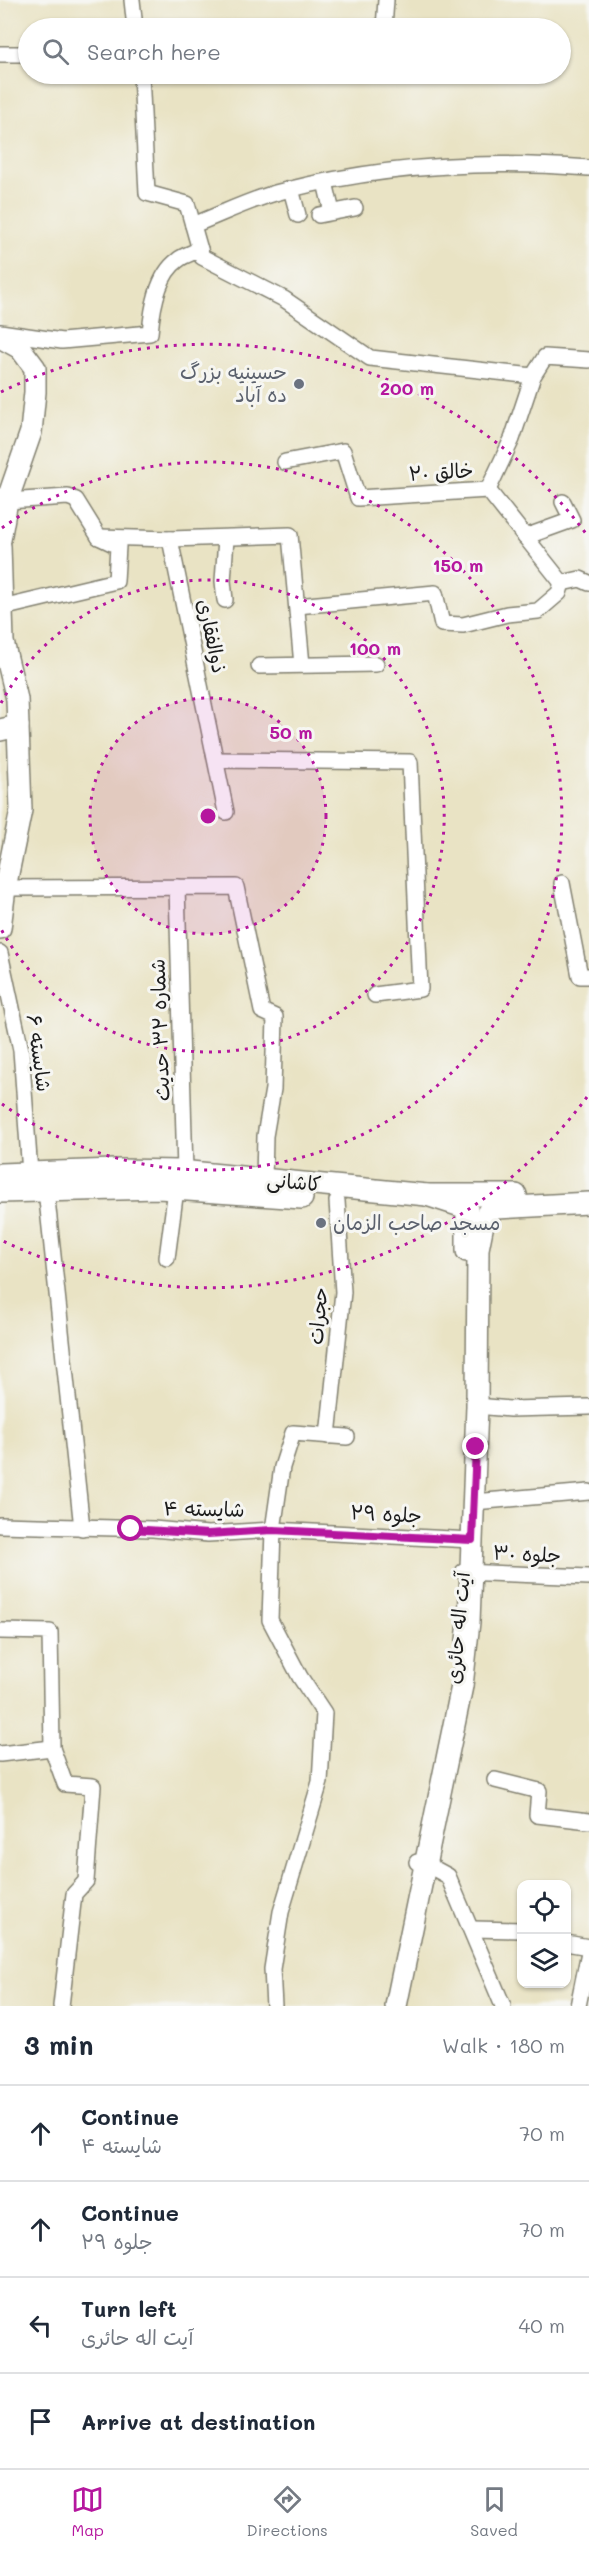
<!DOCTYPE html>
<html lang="en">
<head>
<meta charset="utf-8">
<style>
  body { margin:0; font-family:Mali,"Playpen Sans Arabic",sans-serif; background:#f2f2f3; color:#1f2937 }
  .controls { position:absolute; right:18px; bottom:18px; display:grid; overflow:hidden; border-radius:12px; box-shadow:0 2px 4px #0004 }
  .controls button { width:54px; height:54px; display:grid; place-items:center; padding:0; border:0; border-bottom:2px solid #e0e1e3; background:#fff; color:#1f2937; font:30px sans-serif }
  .stop { position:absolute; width:18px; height:18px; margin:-14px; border:4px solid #b5179e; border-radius:50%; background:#fff }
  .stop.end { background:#b5179e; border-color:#fff; box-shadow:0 2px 6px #0008 }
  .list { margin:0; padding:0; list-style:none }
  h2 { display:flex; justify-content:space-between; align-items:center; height:78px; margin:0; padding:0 24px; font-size:26px }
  h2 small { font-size:20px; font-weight:400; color:#747a83 }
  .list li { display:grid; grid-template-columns:39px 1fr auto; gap:18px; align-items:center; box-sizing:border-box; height:96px; padding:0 24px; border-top:2px solid #e0e1e3 }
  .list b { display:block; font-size:22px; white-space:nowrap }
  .list p { margin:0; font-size:20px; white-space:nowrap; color:#747a83 }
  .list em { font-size:20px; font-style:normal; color:#747a83 }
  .icon { flex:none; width:33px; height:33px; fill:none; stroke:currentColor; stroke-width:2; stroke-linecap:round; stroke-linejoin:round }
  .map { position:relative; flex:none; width:589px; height:2006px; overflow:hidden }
  .search { position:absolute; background:#fff; box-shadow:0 2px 4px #0004; left:18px; right:18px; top:18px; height:66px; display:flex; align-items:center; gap:15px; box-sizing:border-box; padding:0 21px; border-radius:33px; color:#747a83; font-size:22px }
  .sheet { height:462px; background:#fff }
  nav { display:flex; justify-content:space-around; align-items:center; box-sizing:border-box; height:84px; border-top:2px solid #e0e1e3; background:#fff; font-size:16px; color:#747a83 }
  nav a { display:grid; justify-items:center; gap:3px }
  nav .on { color:#b5179e }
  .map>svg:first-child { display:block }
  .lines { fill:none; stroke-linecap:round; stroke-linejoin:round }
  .street-casing { stroke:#828070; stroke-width:18 }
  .secondary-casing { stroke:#828070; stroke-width:24 }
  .street { stroke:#fff; stroke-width:15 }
  .secondary { stroke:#fff; stroke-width:21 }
  .route { stroke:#b5179e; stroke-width:8 }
  .ring { fill:none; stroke:#b5179e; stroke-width:3; stroke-dasharray:3 6 }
  .worship-dot { fill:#6b7280; stroke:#f6f6f2; stroke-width:2 }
  .labels { text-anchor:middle; stroke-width:6; stroke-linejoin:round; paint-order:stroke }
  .worship-label { font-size:20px; fill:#5b616d; stroke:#f6f6f2; text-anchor:end }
  .street-label { font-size:20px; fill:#1c1c1c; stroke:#f6f6f2 }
  .centre { fill:#b5179e; stroke:#f6f6f2; stroke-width:3 }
  .ring-label { font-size:18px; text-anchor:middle; font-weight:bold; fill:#b5179e; stroke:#f6f6f2; stroke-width:6; stroke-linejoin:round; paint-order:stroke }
</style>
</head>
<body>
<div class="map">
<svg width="589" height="2006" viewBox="0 0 589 2006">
  <rect width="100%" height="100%" fill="#f6f6f2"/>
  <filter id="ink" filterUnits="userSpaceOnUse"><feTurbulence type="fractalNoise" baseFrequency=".0167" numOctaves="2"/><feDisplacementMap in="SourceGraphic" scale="12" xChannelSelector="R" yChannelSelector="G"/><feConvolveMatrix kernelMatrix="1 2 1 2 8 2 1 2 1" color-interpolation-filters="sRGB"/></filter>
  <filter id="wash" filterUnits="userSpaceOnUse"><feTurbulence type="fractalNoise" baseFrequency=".008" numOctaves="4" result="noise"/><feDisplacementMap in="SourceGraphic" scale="24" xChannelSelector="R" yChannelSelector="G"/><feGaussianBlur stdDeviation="1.35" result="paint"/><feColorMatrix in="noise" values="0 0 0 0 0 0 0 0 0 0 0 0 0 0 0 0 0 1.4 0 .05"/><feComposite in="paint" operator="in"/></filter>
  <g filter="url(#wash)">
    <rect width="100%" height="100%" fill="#e9e3c4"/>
  </g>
  <g filter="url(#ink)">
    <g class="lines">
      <defs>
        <g id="street">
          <path d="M 132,0 L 135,28"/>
          <path d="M 384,28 L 386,0"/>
          <path d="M 0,54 L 28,54"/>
          <path d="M 141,74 L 147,193 L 187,204 L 202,257 L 284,299 L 370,358 L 533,376"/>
          <path d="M 325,182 L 332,212"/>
          <path d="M 291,189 L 298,215"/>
          <path d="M 319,215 L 355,208"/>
          <path d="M 193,225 C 222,214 253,198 283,191 C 383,165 487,160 589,168"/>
          <path d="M 0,332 L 62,341 L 150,333 C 152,310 157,275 178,260 C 184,255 193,253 200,249"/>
          <path d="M 285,462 L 343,451 L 358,498 L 488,490 L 562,583 L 580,579 L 589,583"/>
          <path d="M 488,490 L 512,439 L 533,376 L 545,357 L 589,360"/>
          <path d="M 99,537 L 170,539 L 226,812"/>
          <path d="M 525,537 L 572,520 L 563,502"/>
          <path d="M 170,539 L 290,535 L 302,665"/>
          <path d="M 225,600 L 223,581 L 226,539"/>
          <path d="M 297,606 L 435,593 L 442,624 L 463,625 L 507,614 L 538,611 L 559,593 L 562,583"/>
          <path d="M 2,608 L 116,581 L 118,546 L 99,537 L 76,500 L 68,497 L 7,501"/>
          <path d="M 259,666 L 376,664"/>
          <path d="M 216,760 L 410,762 L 420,989 L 375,995"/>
          <path d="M 562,883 L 580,976 L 589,976"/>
          <path d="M 177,887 L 185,1171"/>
          <path d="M 5,888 L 236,887 L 262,1011 L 275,1017 L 273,1089 L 265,1136 L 264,1180"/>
          <path d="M 0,953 L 21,1050 L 30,1173 L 46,1190 L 82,1528"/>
          <path d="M 167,1258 L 176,1189"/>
          <path d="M 477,1406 L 510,1409 L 589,1407"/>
          <path d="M 328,1436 L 343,1292 L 337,1201"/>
          <path d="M 474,1502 L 589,1492"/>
          <path d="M 0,1525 L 153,1529 L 208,1534 L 273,1530 L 472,1540"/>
          <path d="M 463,1572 L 589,1577"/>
          <path d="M 0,1631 L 50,1632 L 52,1748 L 65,1784 L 93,1786 L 86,1881 L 74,1894 L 61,2006"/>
          <path d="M 0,1754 L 52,1748"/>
          <path d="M 495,1780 L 539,1791 L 537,1815 L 589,1821"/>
          <path d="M 417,1862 L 424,1863 L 448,1876 L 503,2006"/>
          <path d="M 473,1929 L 522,1930"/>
          <path d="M 566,1943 L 589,1947"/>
          <path d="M 274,2006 L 272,1969 L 281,1912 L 320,1782 L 324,1713 L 300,1677 L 270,1620 L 273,1530 L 282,1467 L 293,1433 L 347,1437"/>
          <path d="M 578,2006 L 589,1952"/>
        </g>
        <g id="secondary">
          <path d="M 0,337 L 20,348 L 35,368 L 35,392 L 31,432 L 7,501 L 0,540"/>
          <path d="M 0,546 L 3,642 L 17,699 L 21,810 L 5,888 L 0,928"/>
          <path d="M 0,730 L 18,726"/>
          <path d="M 0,1174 L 115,1170 L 180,1171 L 427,1195 L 516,1195"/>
          <path d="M 0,1192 L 159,1188 L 302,1198"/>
          <path d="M 427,1195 L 467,1208 L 467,1251"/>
          <path d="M 396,2006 L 462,1686 L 469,1622 L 477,1406 L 478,1249 L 484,1219 L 488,1212 L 496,1208 L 589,1203"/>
        </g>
      </defs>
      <!-- street casing -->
      <use href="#street" class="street-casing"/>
      <!-- secondary casing -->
      <use href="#secondary" class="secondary-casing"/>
      <!-- street -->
      <use href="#street" class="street"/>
      <!-- secondary -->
      <use href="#secondary" class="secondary"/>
    </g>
  </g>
  <g class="lines" filter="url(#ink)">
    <!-- route -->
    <path class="route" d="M 131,1529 L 208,1534 L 273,1530 L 472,1540 L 476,1447"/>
  </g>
  <!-- distance rings -->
  <circle cx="208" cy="816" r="118" fill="#b5179e" fill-opacity=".12"/>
  <g class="ring">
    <circle cx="208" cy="816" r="118"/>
    <path d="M1 703A236 236 0 1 1 1 929"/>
    <path d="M2 528A354 354 0 1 1 2 1104"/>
    <path d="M587 1097A472 472 0 0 1 1 1240M1 392A472 472 0 0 1 587 535"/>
  </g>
  <!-- markers -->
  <g class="worship-dot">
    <circle cx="299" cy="384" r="6"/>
    <circle cx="321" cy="1223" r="6"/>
  </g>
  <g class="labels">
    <!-- worship labels -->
    <g class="worship-label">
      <text x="287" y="379">حسینیه بزرگ<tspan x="287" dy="23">ده آباد</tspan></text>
      <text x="333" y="1230" text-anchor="start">مسجد صاحب الزمان</text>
    </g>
    <!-- street labels -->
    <g class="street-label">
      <text transform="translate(441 472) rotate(-3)" y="7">خالق ۲۰</text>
      <text transform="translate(212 636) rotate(78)" y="7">ذوالفقاری</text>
      <text transform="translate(160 1030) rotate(-92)" y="7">شماره ۳۲ حدیث</text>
      <text transform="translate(39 1053) rotate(82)" y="7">شایسته ۶</text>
      <text transform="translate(294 1182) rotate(5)" y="7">کاشانی</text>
      <text transform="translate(318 1316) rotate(-85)" y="7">حجرات</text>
      <text transform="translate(204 1509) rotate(1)" y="7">شایسته ۴</text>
      <text transform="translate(386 1514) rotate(3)" y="7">جلوه ۲۹</text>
      <text transform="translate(527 1554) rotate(3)" y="7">جلوه ۳۰</text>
      <text transform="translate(458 1628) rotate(-85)" y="7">آیت اله حائری</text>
    </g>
  </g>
  <circle cx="208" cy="816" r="9" class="centre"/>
  <g class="ring-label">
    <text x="407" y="395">200 m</text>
    <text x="458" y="572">150 m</text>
    <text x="375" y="655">100 m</text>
    <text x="291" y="739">50 m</text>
  </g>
</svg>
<div class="controls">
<button><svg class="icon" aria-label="locate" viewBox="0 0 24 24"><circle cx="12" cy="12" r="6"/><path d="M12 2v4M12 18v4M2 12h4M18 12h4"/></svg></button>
<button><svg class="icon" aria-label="layers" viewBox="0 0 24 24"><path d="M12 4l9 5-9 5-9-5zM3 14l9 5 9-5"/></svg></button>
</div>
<div class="stop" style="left:131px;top:1529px"></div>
<div class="stop end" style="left:476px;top:1447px"></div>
<div class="search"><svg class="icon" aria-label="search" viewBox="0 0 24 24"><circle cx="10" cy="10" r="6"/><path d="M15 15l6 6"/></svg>Search here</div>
</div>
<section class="sheet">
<h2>3 min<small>Walk · 180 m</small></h2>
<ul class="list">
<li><svg class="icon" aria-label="ahead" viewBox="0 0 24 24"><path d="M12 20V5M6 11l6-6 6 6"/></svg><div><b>Continue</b><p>شایسته ۴</p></div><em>70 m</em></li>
<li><svg class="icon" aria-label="ahead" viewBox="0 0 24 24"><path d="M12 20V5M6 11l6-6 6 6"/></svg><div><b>Continue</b><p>جلوه ۲۹</p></div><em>70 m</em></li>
<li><svg class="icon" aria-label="left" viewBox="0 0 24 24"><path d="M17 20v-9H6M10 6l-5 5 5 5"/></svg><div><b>Turn left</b><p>آیت اله حائری</p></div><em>40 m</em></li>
<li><svg class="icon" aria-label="arrive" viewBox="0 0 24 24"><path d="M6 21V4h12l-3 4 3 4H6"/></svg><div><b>Arrive at destination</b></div></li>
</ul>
</section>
<nav>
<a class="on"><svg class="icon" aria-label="map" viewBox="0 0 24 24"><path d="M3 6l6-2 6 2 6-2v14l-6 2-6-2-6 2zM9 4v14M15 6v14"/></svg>Map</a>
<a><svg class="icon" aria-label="directions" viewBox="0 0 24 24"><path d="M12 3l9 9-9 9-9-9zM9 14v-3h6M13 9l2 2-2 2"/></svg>Directions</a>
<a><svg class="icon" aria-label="saved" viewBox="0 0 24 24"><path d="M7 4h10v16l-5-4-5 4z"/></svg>Saved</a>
</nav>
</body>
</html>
